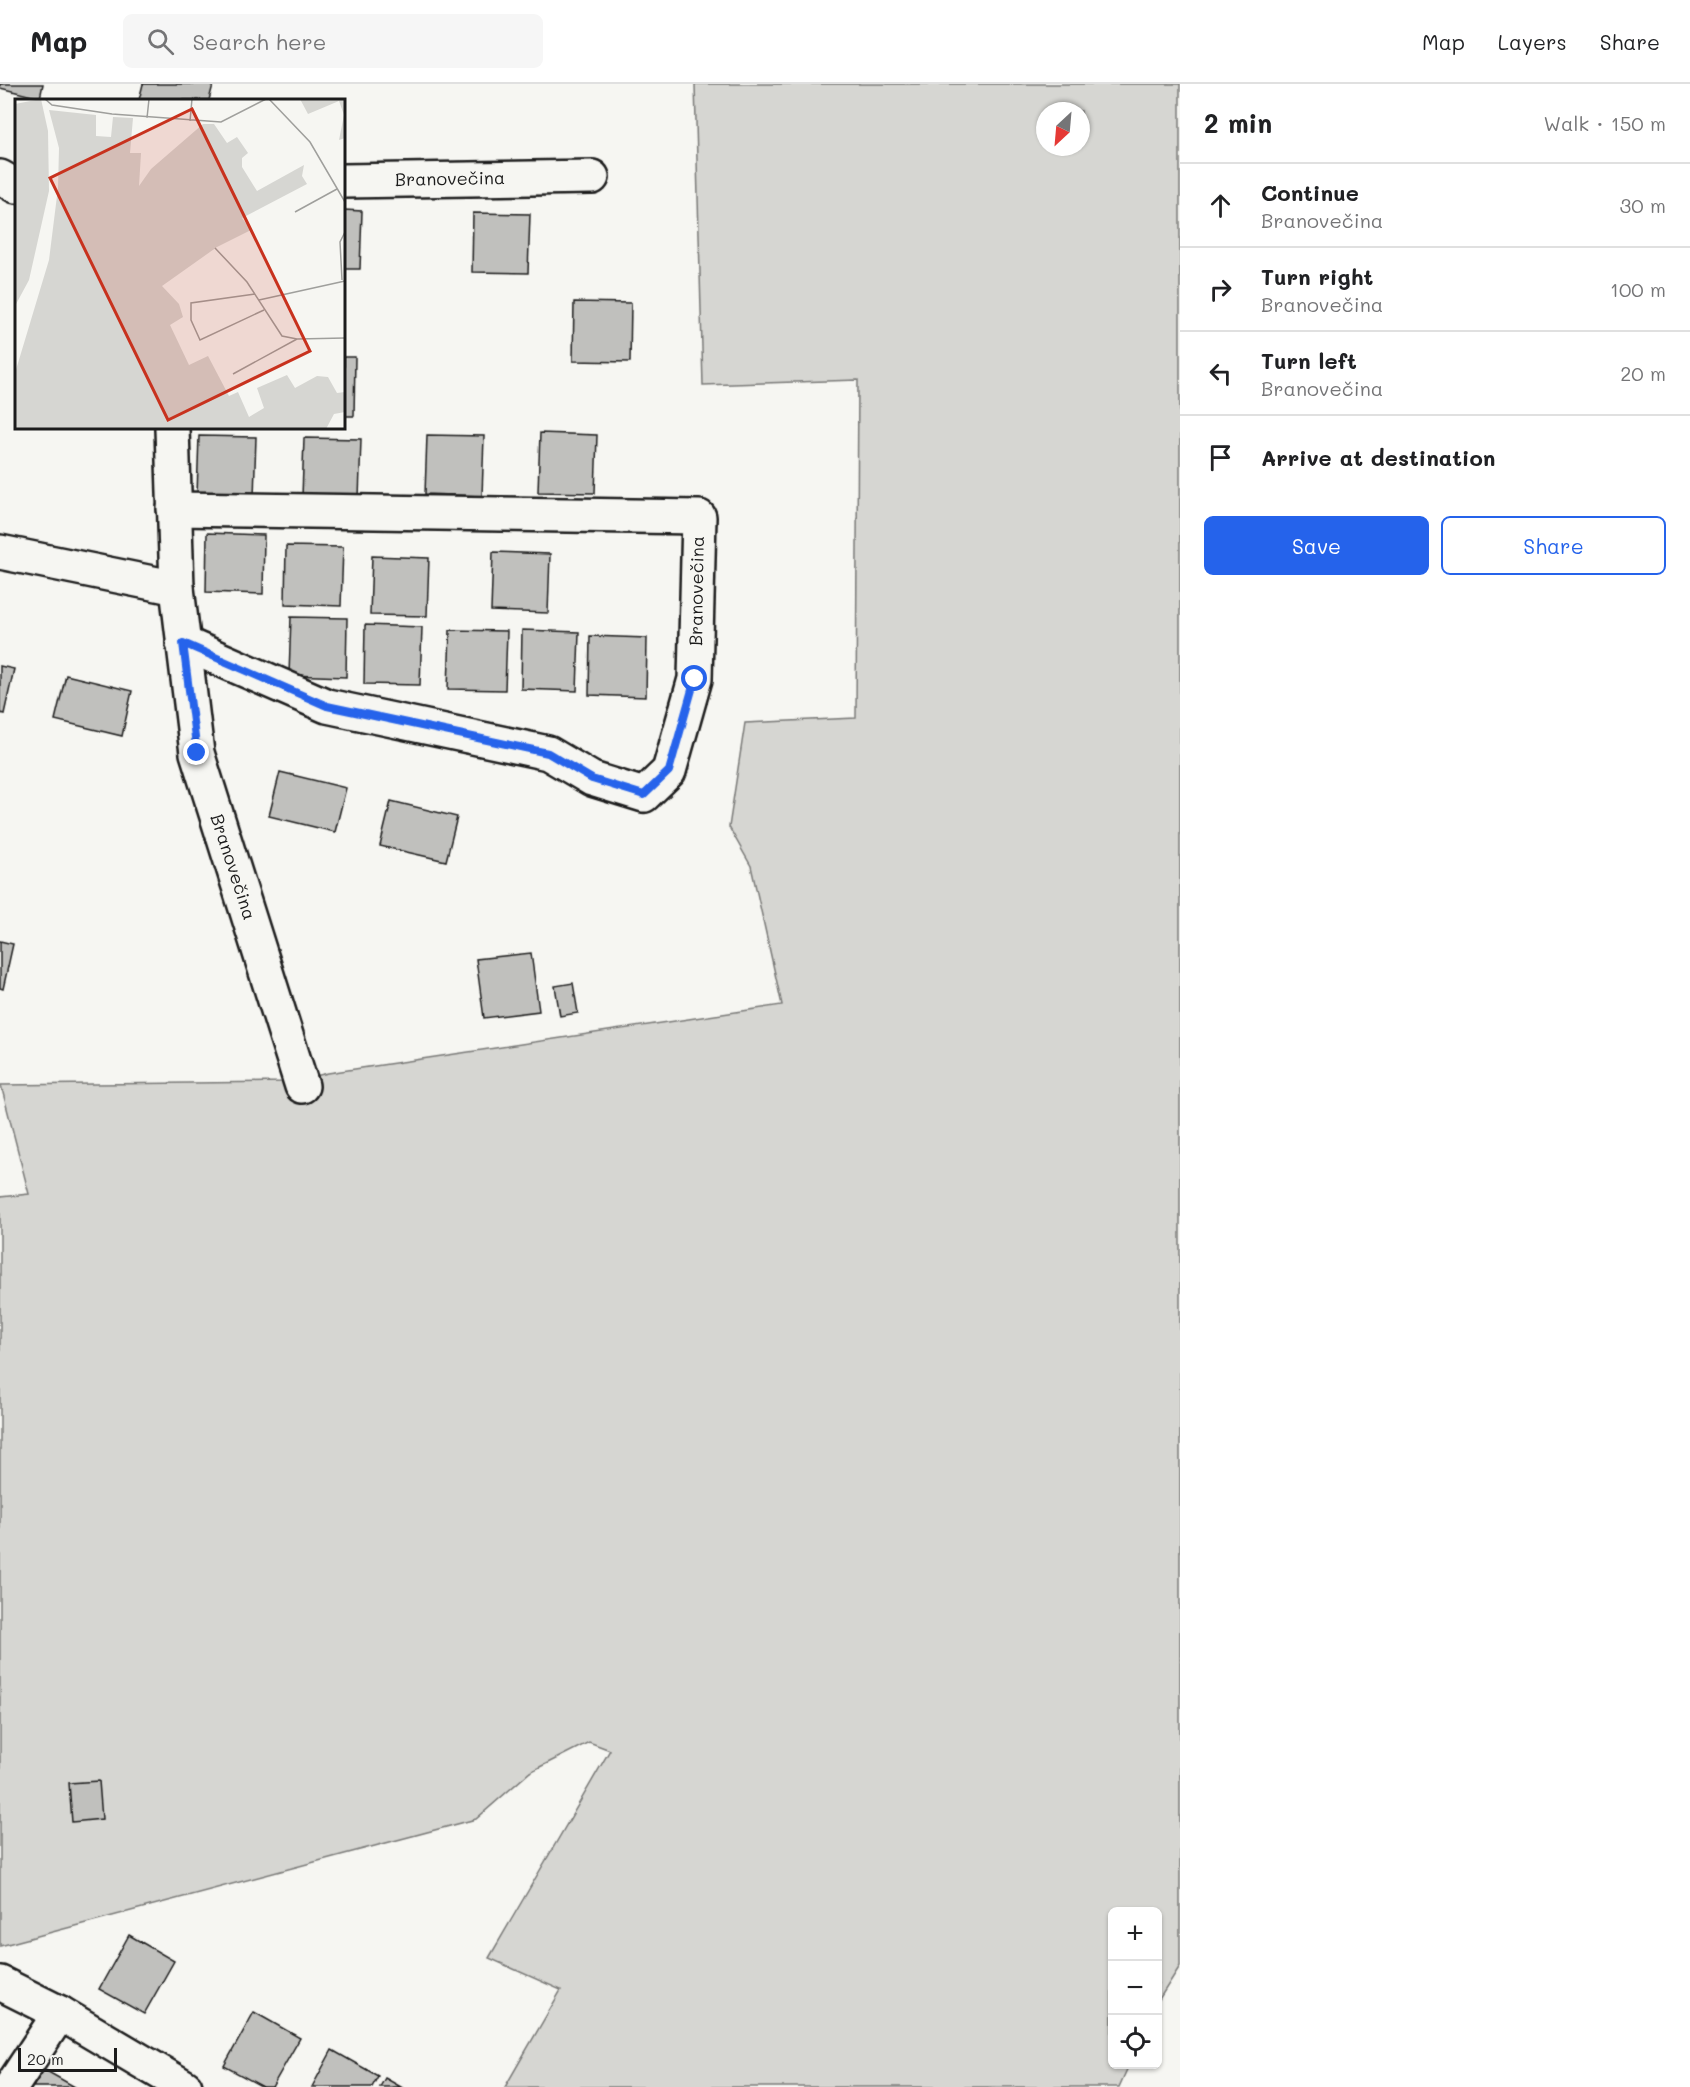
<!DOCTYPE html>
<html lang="en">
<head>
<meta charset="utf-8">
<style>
  body { margin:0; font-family:Mali,sans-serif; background:#f6f6f6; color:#202124 }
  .controls { position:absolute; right:18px; bottom:18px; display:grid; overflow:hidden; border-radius:9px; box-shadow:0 2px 4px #0004 }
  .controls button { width:54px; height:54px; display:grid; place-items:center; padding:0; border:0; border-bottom:2px solid #e0e0e0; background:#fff; color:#202124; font:30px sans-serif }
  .compass { position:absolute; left:1036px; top:18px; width:54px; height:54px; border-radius:50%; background:#fff; box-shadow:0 2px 4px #0004; rotate:206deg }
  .scale { position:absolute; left:18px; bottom:15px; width:99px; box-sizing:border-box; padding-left:6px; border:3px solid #1c1c1c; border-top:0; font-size:16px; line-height:21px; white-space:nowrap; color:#1c1c1c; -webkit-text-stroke:4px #f6f6f2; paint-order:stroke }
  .stop { position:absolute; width:18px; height:18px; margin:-14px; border:4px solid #2563eb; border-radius:50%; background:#fff }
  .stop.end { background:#2563eb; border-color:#fff; box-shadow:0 2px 6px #0008 }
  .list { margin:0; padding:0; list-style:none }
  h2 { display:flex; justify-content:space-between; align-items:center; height:78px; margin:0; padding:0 24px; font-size:26px }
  h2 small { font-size:20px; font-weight:400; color:#757577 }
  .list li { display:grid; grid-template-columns:39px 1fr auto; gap:18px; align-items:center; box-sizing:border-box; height:84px; padding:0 24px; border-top:2px solid #e0e0e0 }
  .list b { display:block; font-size:22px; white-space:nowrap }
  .list p { margin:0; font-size:20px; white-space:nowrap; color:#757577 }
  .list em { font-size:20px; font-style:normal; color:#757577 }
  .actions { display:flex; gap:12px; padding:18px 24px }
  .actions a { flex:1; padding:14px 0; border:2px solid #2563eb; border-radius:9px; text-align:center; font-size:21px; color:#2563eb }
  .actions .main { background:#2563eb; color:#fff }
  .icon { flex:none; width:33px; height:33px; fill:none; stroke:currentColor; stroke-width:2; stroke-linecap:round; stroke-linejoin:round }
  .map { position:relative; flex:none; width:1180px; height:2003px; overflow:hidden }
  header { display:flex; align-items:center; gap:36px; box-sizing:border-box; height:84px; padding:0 30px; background:#fff; border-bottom:2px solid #e0e0e0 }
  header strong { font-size:28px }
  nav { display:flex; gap:33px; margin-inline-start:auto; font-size:21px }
  .search { width:420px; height:54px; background:#f6f6f6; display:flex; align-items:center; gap:15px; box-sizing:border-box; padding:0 21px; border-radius:9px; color:#757577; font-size:22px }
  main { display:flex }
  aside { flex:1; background:#fff }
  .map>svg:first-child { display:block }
  .green { fill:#d6d6d2; stroke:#797977; stroke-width:1.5; fill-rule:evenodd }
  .building { fill:#c0c0bd; stroke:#1c1c1c; stroke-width:1.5 }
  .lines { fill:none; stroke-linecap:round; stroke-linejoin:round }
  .street-casing { stroke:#1c1c1c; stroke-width:38 }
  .street { stroke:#f6f6f2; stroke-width:33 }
  .route { stroke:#2563eb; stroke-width:8 }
  .labels { text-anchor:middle; stroke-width:6; stroke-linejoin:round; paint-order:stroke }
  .street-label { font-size:18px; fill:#1c1c1c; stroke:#f6f6f2 }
  .inset-road { fill:none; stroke:#9f9f9c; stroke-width:1.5 }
  .view { fill:#c8321e; fill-opacity:0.15; stroke:#c8321e; stroke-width:3 }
  .inset-edge { fill:none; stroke:#1c1c1c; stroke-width:3 }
</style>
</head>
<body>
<header>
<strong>Map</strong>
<div class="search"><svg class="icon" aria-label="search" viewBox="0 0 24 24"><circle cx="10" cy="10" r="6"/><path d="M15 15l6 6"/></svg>Search here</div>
<nav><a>Map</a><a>Layers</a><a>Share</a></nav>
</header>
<main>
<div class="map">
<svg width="1180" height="2003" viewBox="0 0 1180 2003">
  <rect width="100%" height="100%" fill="#f6f6f2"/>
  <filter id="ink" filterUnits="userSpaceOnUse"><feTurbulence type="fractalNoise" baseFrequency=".0167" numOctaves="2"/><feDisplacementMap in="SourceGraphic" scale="12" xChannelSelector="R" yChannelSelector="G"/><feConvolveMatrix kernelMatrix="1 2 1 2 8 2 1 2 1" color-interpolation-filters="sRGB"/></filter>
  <g filter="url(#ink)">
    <!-- green -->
    <path class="green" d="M 695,0 L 1180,0 L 1180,1882 L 1158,1917 L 1158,1828 L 1112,1828 L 1112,1980 L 1129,1981 L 1119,2003 L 505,2003 L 561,1906 L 489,1874 L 610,1666 L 589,1658 L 530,1688 L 476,1735 L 0,1862 L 0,1113 L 29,1110 L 1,1001 L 289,998 L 328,989 L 782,921 L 751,782 L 729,743 L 745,639 L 856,634 L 858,296 L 703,301 ZM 1045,27 L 1081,27 L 1081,63 L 1045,63 Z"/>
    <!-- building -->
    <g class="building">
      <path d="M 0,0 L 43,0 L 40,14 L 0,4 Z"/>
      <path d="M 143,0 L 210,0 L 213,1 L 209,16 L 139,16 Z"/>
      <path d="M 344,126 L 362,127 L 360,185 L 344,185 Z"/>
      <path d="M 473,129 L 530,130 L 528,189 L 472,188 Z"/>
      <path d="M 574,218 L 631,219 L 630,278 L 573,277 Z"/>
      <path d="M 344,273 L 355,273 L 354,332 L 344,332 Z"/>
      <path d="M 540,349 L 597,351 L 595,409 L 538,408 Z"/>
      <path d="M 427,351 L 484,352 L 482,412 L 425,410 Z"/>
      <path d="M 199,352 L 256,353 L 254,413 L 197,411 Z"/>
      <path d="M 304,354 L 361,355 L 359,414 L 302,413 Z"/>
      <path d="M 207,449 L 264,451 L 263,510 L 206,508 Z"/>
      <path d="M 286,462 L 343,463 L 341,522 L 285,520 Z"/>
      <path d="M 493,468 L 550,470 L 548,529 L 491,527 Z"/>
      <path d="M 372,472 L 429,474 L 427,532 L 370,531 Z"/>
      <path d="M 291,533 L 347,534 L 346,593 L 289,591 Z"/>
      <path d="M 365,541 L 422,543 L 420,601 L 364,600 Z"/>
      <path d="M 450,546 L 507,547 L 505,606 L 448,605 Z"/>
      <path d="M 522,546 L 579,548 L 577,607 L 521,605 Z"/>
      <path d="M 590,552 L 647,554 L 646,613 L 589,611 Z"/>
      <path d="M 0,582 L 14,585 L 4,630 L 0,629 Z"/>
      <path d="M 66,591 L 132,607 L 122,652 L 55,636 Z"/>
      <path d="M 280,688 L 346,704 L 335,748 L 269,732 Z"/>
      <path d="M 391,717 L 457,733 L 446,777 L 380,762 Z"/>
      <path d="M 0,857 L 13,860 L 3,905 L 0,904 Z"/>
      <path d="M 531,869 L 539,927 L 484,934 L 476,875 Z"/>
      <path d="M 573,899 L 578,929 L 560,932 L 555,902 Z"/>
      <path d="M 99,1697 L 102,1735 L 72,1738 L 69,1699 Z"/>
      <path d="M 129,1851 L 174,1877 L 144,1930 L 99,1905 Z"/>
      <path d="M 254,1928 L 300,1954 L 272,2003 L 263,2003 L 224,1982 Z"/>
      <path d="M 332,1966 L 378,1992 L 372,2003 L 312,2003 Z"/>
      <path d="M 43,1985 L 75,2003 L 33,2003 Z"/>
      <path d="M 385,1994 L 401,2003 L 380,2003 Z"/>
    </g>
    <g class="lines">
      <defs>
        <g id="street">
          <path d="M 0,93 L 16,102"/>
          <path d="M 344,97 L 592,93"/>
          <path d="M 172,344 L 177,504 L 197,669 L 302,1002"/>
          <path d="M 174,425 L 699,433 L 695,595 L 669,687 L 644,711 L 592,695 L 548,669 L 327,622 L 183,559"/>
          <path d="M 0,468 L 177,504"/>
          <path d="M 0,1899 L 60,1929 L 185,2003"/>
          <path d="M 11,2003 L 60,1929"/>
        </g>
      </defs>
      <!-- street casing -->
      <use href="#street" class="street-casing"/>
      <!-- street -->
      <use href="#street" class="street"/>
    </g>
  </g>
  <g class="lines" filter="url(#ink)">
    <!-- route -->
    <path class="route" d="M 197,669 L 183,559 L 327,622 L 548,669 L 592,695 L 644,711 L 669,687 L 695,595"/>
  </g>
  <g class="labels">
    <!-- street labels -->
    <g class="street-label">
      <text transform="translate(450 95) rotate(-1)" y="6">Branovečina</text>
      <text transform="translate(697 507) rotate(-89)" y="6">Branovečina</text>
      <text transform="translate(233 783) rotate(72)" y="6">Branovečina</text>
    </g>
  </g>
  <!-- overview -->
  <g transform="translate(15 15)">
    <rect width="330" height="330" fill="#f6f6f2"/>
    <path d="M 26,0 L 33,32 L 34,92 L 14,181 L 0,207 L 0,5 ZM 285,0 L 330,0 L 330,39 L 324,41 L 329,16 L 324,2 L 293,15 ZM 34,11 L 81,16 L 81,37 L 96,38 L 98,18 L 118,19 L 115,54 L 126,54 L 124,87 L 136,70 L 188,25 L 199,25 L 212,44 L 222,38 L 233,54 L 227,59 L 227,68 L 242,92 L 289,66 L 287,77 L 292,85 L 227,119 L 236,131 L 202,148 L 147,187 L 164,205 L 168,218 L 155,226 L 174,266 L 193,257 L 214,297 L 223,293 L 234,318 L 249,309 L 242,289 L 272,276 L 280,289 L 302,277 L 313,278 L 322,294 L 330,293 L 330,313 L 319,315 L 311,330 L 0,330 L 0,274 L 34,161 L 43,89 L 44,49 Z" fill="#d6d6d2"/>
    <path class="inset-road" d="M 30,0 L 37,6 L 97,15 L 206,23 L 251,0M 254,0 L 295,43 L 330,103M 132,19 L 134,0M 175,22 L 177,0M 280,113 L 322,90M 200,149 L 232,183 L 267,237 L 282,240 L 330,239M 327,181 L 325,143 L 330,133M 240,195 L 176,204 L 176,221 L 185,241 L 249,211M 244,201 L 330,182M 218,275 L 282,240"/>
    <path class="view" d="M 177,10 L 295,252 L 153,321 L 35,79 Z"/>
    <rect width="330" height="330" class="inset-edge"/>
  </g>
</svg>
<div class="controls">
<button>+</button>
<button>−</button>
<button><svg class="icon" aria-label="locate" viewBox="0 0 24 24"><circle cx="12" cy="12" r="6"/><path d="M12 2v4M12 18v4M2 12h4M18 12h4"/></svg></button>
</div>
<svg class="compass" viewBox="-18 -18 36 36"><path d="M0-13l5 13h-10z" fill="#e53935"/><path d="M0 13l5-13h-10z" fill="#757577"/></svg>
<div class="scale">20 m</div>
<div class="stop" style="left:695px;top:595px"></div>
<div class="stop end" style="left:197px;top:669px"></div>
</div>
<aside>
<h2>2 min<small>Walk · 150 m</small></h2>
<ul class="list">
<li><svg class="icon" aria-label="ahead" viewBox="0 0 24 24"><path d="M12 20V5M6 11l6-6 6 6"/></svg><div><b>Continue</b><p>Branovečina</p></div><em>30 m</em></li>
<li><svg class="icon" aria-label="right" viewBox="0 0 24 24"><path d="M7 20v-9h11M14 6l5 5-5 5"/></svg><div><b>Turn right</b><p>Branovečina</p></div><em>100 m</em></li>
<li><svg class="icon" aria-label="left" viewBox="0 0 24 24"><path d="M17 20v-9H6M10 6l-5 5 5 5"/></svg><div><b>Turn left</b><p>Branovečina</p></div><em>20 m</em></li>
<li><svg class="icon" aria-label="arrive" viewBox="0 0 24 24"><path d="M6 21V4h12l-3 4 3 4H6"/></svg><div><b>Arrive at destination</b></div></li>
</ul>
<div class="actions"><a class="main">Save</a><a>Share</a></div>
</aside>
</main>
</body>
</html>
